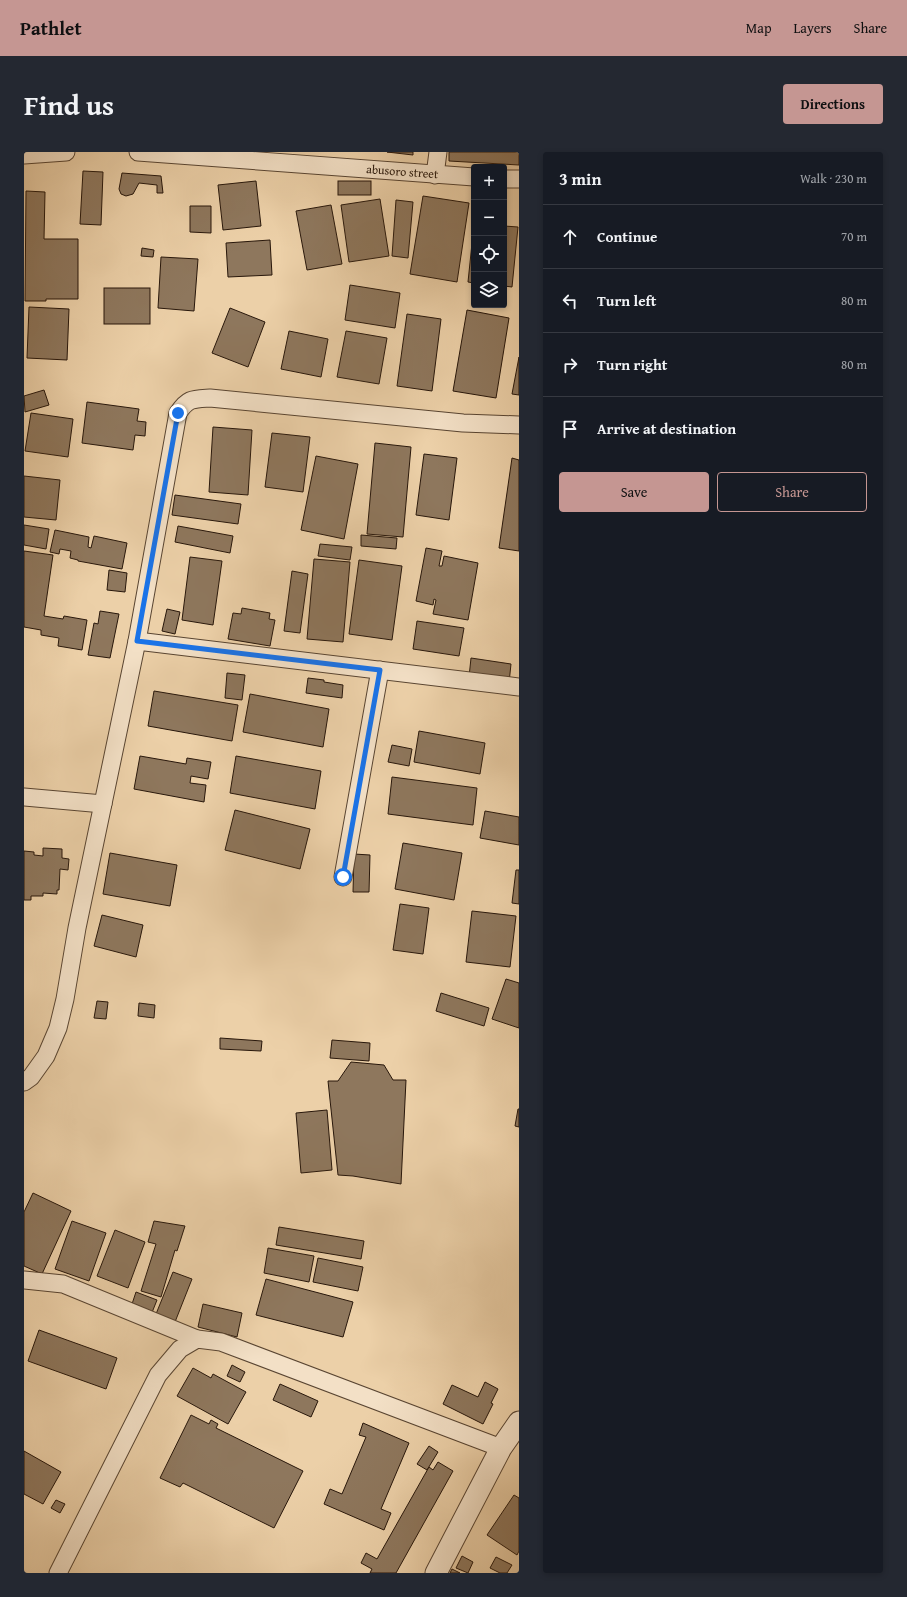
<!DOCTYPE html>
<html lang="en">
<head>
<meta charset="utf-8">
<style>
  body { margin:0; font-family:"Gentium Book Plus",serif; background:#242831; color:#f1f3f6 }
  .controls { position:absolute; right:12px; top:12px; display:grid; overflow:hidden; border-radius:4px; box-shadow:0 2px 6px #0003 }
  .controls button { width:36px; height:36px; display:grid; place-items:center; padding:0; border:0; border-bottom:1px solid #363941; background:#171b24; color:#f1f3f6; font:20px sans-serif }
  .stop { position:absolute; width:12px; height:12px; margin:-9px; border:3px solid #1a73e8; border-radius:50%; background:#fff }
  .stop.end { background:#1a73e8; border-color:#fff; box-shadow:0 1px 4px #0008 }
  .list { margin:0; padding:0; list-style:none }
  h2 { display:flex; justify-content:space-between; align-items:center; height:52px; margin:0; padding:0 16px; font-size:17px }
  h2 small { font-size:13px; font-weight:400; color:#9ea1a6 }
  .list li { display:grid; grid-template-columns:26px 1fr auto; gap:12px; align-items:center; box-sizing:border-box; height:64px; padding:0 16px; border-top:1px solid #363941 }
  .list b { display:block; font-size:15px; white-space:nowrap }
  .list em { font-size:13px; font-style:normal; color:#9ea1a6 }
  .actions { display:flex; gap:8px; padding:12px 16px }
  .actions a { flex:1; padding:9px 0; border:1px solid #c59692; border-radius:4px; text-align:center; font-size:14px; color:#c59692 }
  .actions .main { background:#c59692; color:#111 }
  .icon { flex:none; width:22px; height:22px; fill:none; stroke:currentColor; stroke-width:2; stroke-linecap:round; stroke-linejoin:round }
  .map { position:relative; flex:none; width:495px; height:1421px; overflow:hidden; border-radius:4px }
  header { display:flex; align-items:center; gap:24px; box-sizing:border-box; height:56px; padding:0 20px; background:#c59692; color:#111 }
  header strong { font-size:19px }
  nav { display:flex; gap:22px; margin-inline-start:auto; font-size:14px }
  .intro { display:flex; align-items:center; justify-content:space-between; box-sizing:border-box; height:96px; padding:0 24px }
  h1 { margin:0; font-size:28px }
  .button { padding:10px 18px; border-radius:4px; background:#c59692; color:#111; font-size:14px; font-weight:700 }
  main { display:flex; gap:24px; padding:0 24px }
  aside { flex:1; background:#171b24; border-radius:4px; box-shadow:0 2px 6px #0003 }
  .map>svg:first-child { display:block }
  .building { fill:#8e775d; stroke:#28170b }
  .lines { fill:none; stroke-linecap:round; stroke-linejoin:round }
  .minor-casing { stroke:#594532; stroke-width:19 }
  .tertiary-casing { stroke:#594532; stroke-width:23 }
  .minor { stroke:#f3e0c6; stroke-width:17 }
  .tertiary { stroke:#f3e0c6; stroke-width:21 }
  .route { stroke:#1a73e8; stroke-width:5 }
  .labels { text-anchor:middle; stroke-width:4; stroke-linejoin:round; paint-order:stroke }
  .street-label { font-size:12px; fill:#28170b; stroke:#f3e0c6 }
</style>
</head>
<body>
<header>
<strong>Pathlet</strong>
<nav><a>Map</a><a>Layers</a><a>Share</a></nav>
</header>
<div class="intro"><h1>Find us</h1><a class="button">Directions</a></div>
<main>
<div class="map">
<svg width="495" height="1421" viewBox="0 0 495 1421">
  <rect width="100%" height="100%" fill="#ecd0a8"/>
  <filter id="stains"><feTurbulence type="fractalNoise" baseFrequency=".005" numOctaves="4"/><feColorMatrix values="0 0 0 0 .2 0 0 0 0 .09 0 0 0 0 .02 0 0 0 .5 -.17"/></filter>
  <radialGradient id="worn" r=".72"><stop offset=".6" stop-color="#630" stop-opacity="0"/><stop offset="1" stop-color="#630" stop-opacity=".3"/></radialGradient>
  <!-- building -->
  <g class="building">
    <path d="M 363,0 L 389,0 L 389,3 Z"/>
    <path d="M 425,0 L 495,0 L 495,13 L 425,9 Z"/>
    <path d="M 59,19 L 79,20 L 77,73 L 56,72 Z"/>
    <path d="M 98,21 L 137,24 L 139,41 L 133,41 L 133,33 L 115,31 L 109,42 L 102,44 L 97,42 L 95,37 Z"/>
    <path d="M 232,29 L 237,74 L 199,78 L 194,33 Z"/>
    <rect x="314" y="29" width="33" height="14"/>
    <path d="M 2,39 L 21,40 L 20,87 L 54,87 L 54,147 L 22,147 L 22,149 L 1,149 Z"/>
    <path d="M 399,44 L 445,51 L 433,130 L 386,122 Z"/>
    <path d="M 356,47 L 365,104 L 325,110 L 317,53 Z"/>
    <path d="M 372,48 L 389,50 L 384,106 L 368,104 Z"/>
    <path d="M 307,53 L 318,112 L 283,118 L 272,59 Z"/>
    <path d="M 166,54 L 187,54 L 187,81 L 166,80 Z"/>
    <path d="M 450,72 L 450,131 L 444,130 Z"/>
    <path d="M 480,74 L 494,75 L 488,135 L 480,134 Z"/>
    <path d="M 246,88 L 248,123 L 204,125 L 202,91 Z"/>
    <path d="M 118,96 L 130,98 L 129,105 L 117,104 Z"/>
    <path d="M 137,105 L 174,107 L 170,159 L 134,156 Z"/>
    <path d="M 326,133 L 376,141 L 371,176 L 321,168 Z"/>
    <rect x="80" y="136" width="46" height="36"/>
    <path d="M 5,155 L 45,157 L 43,208 L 3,206 Z"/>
    <path d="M 206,156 L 241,170 L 224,215 L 188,201 Z"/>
    <path d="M 443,158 L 485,166 L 472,246 L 429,239 Z"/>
    <path d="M 383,162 L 417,167 L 408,239 L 373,234 Z"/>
    <path d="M 265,179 L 304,187 L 297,225 L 257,217 Z"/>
    <path d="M 322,179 L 363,186 L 355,232 L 313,225 Z"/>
    <path d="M 495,205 L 495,243 L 488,242 Z"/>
    <path d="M 20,238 L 25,253 L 1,260 L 0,244 Z"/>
    <path d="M 63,250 L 115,257 L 113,269 L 122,270 L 121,284 L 111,283 L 109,298 L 58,291 Z"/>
    <path d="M 7,261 L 49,267 L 44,305 L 1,299 Z"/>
    <path d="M 189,275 L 228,278 L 224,343 L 185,340 Z"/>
    <path d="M 248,281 L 286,285 L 279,340 L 241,335 Z"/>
    <path d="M 351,291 L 387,295 L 379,385 L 343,382 Z"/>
    <path d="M 400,302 L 433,306 L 425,368 L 392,363 Z"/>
    <path d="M 292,304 L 334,312 L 320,387 L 277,378 Z"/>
    <path d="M 488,306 L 495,308 L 495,399 L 475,396 Z"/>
    <path d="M 0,324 L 36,328 L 32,368 L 0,365 Z"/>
    <path d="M 151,343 L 217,352 L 214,372 L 148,363 Z"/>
    <path d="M 0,373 L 25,377 L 22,397 L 0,393 Z"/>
    <path d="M 154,374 L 209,384 L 206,401 L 151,390 Z"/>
    <path d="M 31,378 L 65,385 L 64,395 L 67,396 L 70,384 L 103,391 L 98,417 L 54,409 L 54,408 L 46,406 L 47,399 L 36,397 L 35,402 L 26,400 Z"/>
    <path d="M 337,383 L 373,386 L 372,397 L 337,394 Z"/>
    <path d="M 296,392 L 328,395 L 326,408 L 294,404 Z"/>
    <path d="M 402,396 L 418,399 L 415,414 L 418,414 L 420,404 L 454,411 L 444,468 L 409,462 L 412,448 L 410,447 L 409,453 L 392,449 Z"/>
    <path d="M 0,399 L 29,403 L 20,464 L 39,467 L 40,464 L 63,468 L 58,498 L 34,494 L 35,486 L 17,483 L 17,478 L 0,475 Z"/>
    <path d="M 166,405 L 198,409 L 189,473 L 158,468 Z"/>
    <path d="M 290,407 L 326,410 L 319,490 L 283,487 Z"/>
    <path d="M 335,408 L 378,414 L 368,488 L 325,482 Z"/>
    <path d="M 85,418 L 103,421 L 101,440 L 83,438 Z"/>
    <path d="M 268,419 L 284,422 L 276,481 L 260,479 Z"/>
    <path d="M 218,456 L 246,461 L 245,467 L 251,468 L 246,494 L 204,487 L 209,461 L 217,462 Z"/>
    <path d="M 143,457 L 156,460 L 151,482 L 138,479 Z"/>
    <path d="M 76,459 L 95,462 L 86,506 L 64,503 L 70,471 L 74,472 Z"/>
    <path d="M 393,469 L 440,476 L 435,504 L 389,497 Z"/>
    <path d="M 447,506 L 487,512 L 485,531 L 445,525 Z"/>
    <path d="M 203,521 L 221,523 L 218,548 L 201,546 Z"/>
    <path d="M 284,526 L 300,528 L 300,530 L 319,533 L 318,546 L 282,541 Z"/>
    <path d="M 130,539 L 214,553 L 208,589 L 124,574 Z"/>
    <path d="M 226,542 L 305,557 L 299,595 L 219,580 Z"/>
    <path d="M 395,579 L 461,591 L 456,622 L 390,610 Z"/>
    <path d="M 368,593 L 388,597 L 385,614 L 364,610 Z"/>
    <path d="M 116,604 L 162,612 L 163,606 L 187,610 L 184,627 L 167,624 L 166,631 L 182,633 L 180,650 L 110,637 Z"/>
    <path d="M 212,604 L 297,619 L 291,657 L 206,641 Z"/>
    <path d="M 368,625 L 453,636 L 449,673 L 364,662 Z"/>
    <path d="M 211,658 L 286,677 L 276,717 L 201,698 Z"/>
    <path d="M 461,659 L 495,665 L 495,693 L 456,686 Z"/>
    <path d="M 379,691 L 438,701 L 430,748 L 371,737 Z"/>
    <path d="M 19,696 L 38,697 L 38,706 L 45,707 L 44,718 L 36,717 L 35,738 L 33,738 L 33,742 L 19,741 L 19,744 L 7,744 L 7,748 L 0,748 L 0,699 L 10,700 L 10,703 L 19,704 Z"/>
    <path d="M 86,701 L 153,713 L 146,754 L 79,742 Z"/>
    <path d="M 330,702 L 346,703 L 345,740 L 329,740 Z"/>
    <path d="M 492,718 L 495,718 L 495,752 L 488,751 Z"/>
    <path d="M 376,752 L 405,756 L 399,802 L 369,798 Z"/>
    <path d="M 448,759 L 492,764 L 486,815 L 442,810 Z"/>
    <path d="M 78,763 L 119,773 L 112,805 L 70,794 Z"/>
    <path d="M 482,827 L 495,831 L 495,876 L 468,867 Z"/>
    <path d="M 417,841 L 465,856 L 460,874 L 412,859 Z"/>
    <path d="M 73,849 L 84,850 L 82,867 L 70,866 Z"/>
    <path d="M 115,851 L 131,853 L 130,866 L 114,864 Z"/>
    <path d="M 196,886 L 238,889 L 237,899 L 196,897 Z"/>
    <path d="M 308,888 L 346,891 L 345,909 L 306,906 Z"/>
    <path d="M 327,910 L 360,913 L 369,928 L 382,928 L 377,1032 L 329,1024 L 314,1023 L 304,929 L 314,929 Z"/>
    <path d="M 494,957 L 495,957 L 495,975 L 491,974 Z"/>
    <path d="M 303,958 L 308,1018 L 277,1021 L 272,961 Z"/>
    <path d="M 9,1041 L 47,1059 L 18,1122 L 0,1114 L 0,1060 Z"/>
    <path d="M 48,1069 L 82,1081 L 65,1129 L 31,1117 Z"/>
    <path d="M 130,1069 L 161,1074 L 153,1099 L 151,1098 L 137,1145 L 117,1139 L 132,1092 L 124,1090 Z"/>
    <path d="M 255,1075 L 340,1089 L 337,1107 L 252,1093 Z"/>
    <path d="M 91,1078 L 121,1090 L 104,1136 L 73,1124 Z"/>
    <path d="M 244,1096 L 290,1104 L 285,1130 L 240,1121 Z"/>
    <path d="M 294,1106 L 339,1115 L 334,1139 L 289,1130 Z"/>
    <path d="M 149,1120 L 168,1127 L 151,1170 L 132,1162 Z"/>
    <path d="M 242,1127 L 329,1150 L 319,1185 L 232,1163 Z"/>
    <path d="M 112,1140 L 133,1148 L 127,1163 L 107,1155 Z"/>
    <path d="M 179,1152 L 218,1161 L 213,1185 L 174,1175 Z"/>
    <path d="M 15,1178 L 93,1206 L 82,1237 L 4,1209 Z"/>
    <path d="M 208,1213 L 221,1220 L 216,1230 L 203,1224 Z"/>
    <path d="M 169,1216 L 187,1226 L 189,1222 L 222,1240 L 204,1272 L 153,1244 Z"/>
    <path d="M 461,1230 L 474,1237 L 467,1251 L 469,1252 L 459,1272 L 419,1252 L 428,1233 L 454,1245 Z"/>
    <path d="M 256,1232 L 294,1249 L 287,1265 L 249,1248 Z"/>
    <path d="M 167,1263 L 185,1272 L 187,1268 L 194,1272 L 192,1276 L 279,1319 L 250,1376 L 159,1331 L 156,1335 L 136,1326 Z"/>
    <path d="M 339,1271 L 385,1291 L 357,1357 L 367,1361 L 360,1378 L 300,1352 L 306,1337 L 318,1342 L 342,1285 L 335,1283 Z"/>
    <path d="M 405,1294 L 414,1300 L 403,1318 L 393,1312 Z"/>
    <path d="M 0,1299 L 37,1320 L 19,1352 L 0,1342 Z"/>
    <path d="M 414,1310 L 429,1319 L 372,1421 L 346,1421 L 348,1417 L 337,1411 L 342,1401 L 353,1407 L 405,1315 L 409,1318 Z"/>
    <path d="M 490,1343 L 495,1346 L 495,1399 L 493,1403 L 463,1383 Z"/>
    <path d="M 32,1348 L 41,1352 L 36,1361 L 27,1356 Z"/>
    <path d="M 438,1404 L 449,1410 L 444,1421 L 432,1416 Z"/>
    <path d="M 472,1405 L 488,1413 L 483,1421 L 476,1421 L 466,1416 Z"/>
    <path d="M 428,1417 L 436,1421 L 426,1421 Z"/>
  </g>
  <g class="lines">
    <defs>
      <g id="minor">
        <path id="s1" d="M 114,0 L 450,25"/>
        <path d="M 0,3 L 42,0"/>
        <path d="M 411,23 L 414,0"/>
        <path d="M 480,27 L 495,27"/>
        <path d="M 113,489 L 495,535"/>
        <path d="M 0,645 L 79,652"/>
        <path d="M 319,725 L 356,518"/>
        <path d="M 0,930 L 7,925 L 22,904 L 34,876 L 41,847 L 53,776 L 113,489 L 154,261 C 164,246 169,247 186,246 L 439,271 L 495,273"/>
        <path d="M 0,1128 L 39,1132 L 173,1187"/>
        <path d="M 34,1421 L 134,1223 L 156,1197 L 173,1187 L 197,1190 L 477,1296"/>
      </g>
      <path id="tertiary" d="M 412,1421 L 477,1296 L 495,1270"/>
    </defs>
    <!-- minor casing -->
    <use href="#minor" class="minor-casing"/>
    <!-- tertiary casing -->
    <use href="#tertiary" class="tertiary-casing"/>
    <!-- minor -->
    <use href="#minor" class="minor"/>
    <!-- tertiary -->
    <use href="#tertiary" class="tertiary"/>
  </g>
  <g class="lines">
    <!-- route -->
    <path class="route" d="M 154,261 L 113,489 L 356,518 L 319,725"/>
  </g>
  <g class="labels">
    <!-- street labels -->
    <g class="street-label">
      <text dy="4" stroke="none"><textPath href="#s1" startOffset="265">abusoro street</textPath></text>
    </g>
  </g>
  <rect width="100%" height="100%" filter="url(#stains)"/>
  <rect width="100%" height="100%" fill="url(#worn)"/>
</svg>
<div class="controls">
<button>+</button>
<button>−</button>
<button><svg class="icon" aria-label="locate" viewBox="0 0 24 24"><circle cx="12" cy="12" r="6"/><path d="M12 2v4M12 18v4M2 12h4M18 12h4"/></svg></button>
<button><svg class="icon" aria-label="layers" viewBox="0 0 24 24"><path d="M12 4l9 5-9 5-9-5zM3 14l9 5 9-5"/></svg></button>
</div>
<div class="stop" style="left:319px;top:725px"></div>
<div class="stop end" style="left:154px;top:261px"></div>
</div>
<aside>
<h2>3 min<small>Walk · 230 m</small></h2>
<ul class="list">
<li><svg class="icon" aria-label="ahead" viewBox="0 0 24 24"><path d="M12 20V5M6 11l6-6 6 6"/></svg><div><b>Continue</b></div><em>70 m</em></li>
<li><svg class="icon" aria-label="left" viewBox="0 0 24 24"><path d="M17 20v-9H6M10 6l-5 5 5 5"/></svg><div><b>Turn left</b></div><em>80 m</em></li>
<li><svg class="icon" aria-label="right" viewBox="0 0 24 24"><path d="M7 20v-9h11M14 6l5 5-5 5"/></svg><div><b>Turn right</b></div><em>80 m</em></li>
<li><svg class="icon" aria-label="arrive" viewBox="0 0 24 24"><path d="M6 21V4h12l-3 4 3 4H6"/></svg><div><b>Arrive at destination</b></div></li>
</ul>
<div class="actions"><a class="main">Save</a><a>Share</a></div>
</aside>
</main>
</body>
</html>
